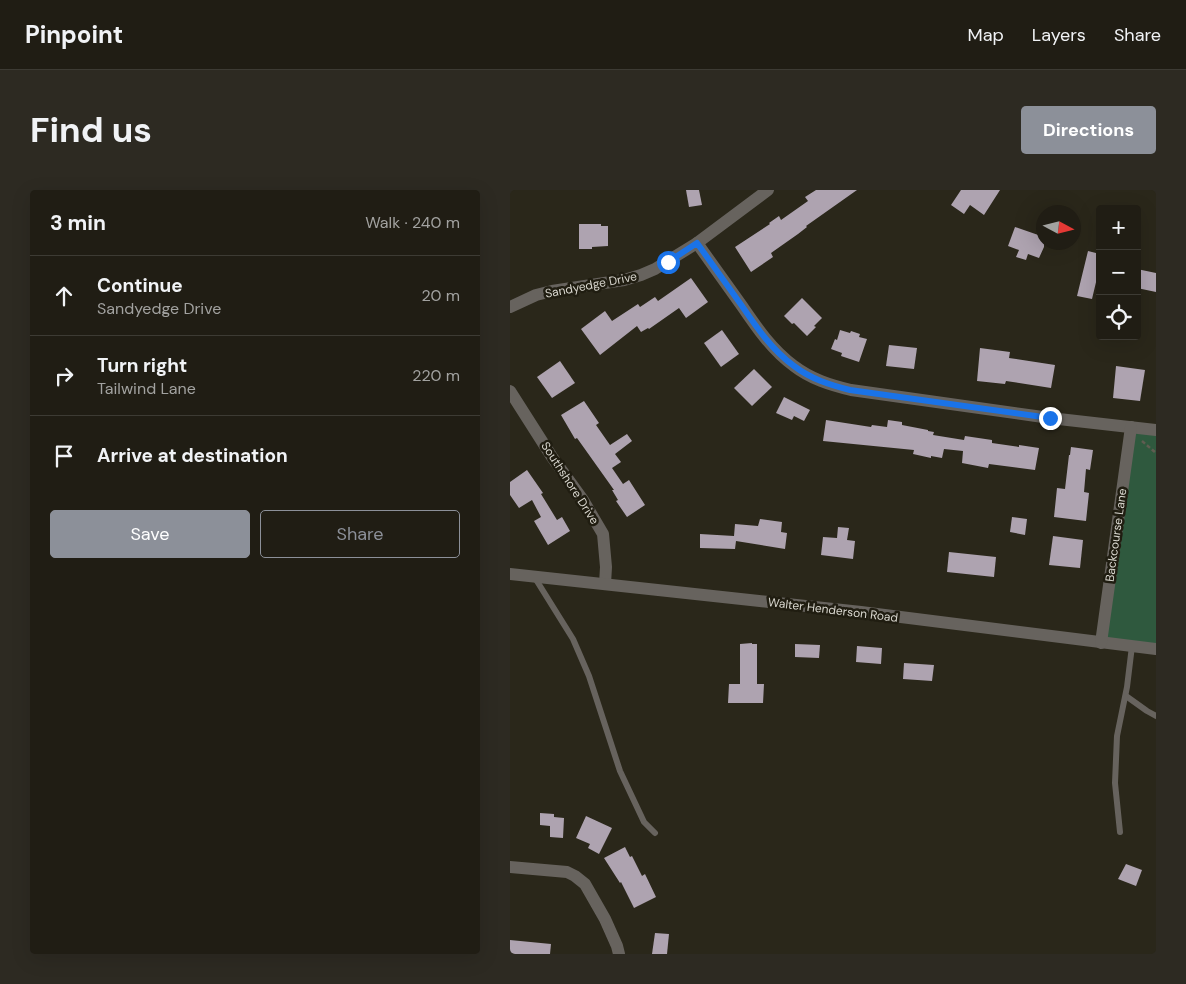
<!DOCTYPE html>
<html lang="en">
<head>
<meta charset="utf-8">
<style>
  body { margin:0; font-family:"DM Sans",sans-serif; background:#2d2a22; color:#f1f3f6 }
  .controls { position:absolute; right:15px; top:15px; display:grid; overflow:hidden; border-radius:5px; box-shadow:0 5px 20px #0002 }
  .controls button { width:45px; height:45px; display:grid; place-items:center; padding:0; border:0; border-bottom:1px solid #3d3b34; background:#201d14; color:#f1f3f6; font:25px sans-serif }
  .compass { position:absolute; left:526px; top:15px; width:45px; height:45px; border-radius:50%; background:#201d14; box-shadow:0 5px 20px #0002; rotate:97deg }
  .stop { position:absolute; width:15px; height:15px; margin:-11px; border:4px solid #1a73e8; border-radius:50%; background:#fff }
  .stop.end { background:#1a73e8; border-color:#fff; box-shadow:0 1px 5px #0008 }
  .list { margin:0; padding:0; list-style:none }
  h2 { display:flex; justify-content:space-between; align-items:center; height:65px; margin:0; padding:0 20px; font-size:21px }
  h2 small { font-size:16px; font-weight:400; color:#a2a2a0 }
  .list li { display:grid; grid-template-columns:32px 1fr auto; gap:15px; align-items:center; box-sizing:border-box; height:80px; padding:0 20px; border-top:1px solid #3d3b34 }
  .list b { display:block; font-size:19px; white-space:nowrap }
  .list p { margin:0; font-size:16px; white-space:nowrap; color:#a2a2a0 }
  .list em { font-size:16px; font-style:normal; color:#a2a2a0 }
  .actions { display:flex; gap:10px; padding:15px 20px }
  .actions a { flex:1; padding:11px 0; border:1px solid #8c9099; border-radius:5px; text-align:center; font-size:18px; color:#8c9099 }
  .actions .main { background:#8c9099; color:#fff }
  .icon { flex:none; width:28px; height:28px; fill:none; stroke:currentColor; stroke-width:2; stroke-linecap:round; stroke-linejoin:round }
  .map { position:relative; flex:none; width:646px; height:764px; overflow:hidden; border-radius:5px }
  header { display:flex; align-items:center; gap:30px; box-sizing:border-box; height:70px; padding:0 25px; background:#201d14; border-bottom:1px solid #3d3b34 }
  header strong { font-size:24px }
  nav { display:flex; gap:28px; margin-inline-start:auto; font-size:18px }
  .intro { display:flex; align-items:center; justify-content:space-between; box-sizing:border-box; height:120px; padding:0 30px }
  h1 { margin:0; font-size:35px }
  .button { padding:12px 22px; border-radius:5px; background:#8c9099; color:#fff; font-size:18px; font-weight:700 }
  main { display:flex; gap:30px; padding:0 30px }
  aside { flex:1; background:#201d14; border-radius:5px; box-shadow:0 5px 20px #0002 }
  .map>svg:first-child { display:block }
  .green { fill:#2f593e }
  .building { fill:#aea3b0 }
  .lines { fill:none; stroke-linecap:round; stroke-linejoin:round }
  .path { stroke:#605d51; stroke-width:2.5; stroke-dasharray:4 2.5; stroke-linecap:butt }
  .lane { stroke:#67635e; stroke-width:6 }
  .street { stroke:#67635e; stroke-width:12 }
  .route { stroke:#1a73e8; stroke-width:6 }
  .labels { text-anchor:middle; stroke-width:5; stroke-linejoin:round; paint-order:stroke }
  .street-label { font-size:12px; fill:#d9d7cf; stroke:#201d11 }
</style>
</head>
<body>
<header>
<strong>Pinpoint</strong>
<nav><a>Map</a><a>Layers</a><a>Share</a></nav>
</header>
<div class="intro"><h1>Find us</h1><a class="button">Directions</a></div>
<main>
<aside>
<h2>3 min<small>Walk · 240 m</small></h2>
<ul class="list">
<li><svg class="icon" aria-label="ahead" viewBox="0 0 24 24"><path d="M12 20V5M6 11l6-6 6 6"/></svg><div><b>Continue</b><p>Sandyedge Drive</p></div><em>20 m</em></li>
<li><svg class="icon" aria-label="right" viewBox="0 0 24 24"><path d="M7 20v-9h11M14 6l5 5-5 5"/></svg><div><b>Turn right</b><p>Tailwind Lane</p></div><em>220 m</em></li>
<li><svg class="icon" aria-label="arrive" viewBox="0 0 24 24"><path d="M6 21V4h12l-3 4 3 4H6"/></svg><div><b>Arrive at destination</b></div></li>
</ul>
<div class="actions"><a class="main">Save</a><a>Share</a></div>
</aside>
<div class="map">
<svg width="646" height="764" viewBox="0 0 646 764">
  <rect width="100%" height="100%" fill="#2a271a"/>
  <!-- green -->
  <path class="green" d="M 621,238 L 646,241 L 646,459 L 592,452 Z"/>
  <!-- building -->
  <g class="building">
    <path d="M 176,0 L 189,0 L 192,15 L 179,17 Z"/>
    <path d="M 306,0 L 347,0 L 296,36 L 297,37 L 288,44 L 261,63 L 263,67 L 241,82 L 225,57 L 260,34 L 259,33 L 269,26 L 271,30 L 298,11 L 295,7 Z"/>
    <path d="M 451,0 L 490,0 L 474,25 L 460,15 L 454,24 L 441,15 Z"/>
    <path d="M 69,34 L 91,34 L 91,36 L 98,36 L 98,56 L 82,57 L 82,59 L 69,59 Z"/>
    <path d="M 505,37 L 534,47 L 534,57 L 529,68 L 518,64 L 516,70 L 506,67 L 509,60 L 498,56 Z"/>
    <path d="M 578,61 L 590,64 L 590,89 L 587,88 L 582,109 L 567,106 Z"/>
    <path d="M 627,79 L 646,83 L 646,102 L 627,98 Z"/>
    <path d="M 181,88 L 198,112 L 176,128 L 169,118 L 139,139 L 138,138 L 131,142 L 127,136 L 90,165 L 71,139 L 95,121 L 102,131 L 128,114 L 130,117 L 145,107 L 148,111 Z"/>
    <path d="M 292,108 L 312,128 L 304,136 L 306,137 L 297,146 L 284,133 L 282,134 L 274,126 Z"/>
    <path d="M 212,140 L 229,164 L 211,177 L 194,153 Z"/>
    <path d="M 330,140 L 340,143 L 341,141 L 350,144 L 349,147 L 357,149 L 349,172 L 331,166 L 332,163 L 321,159 L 325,149 L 327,150 Z"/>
    <path d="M 379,155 L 407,158 L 404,179 L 376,176 Z"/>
    <path d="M 470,158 L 500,162 L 499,168 L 545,175 L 541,198 L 496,191 L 495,194 L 467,191 Z"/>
    <path d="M 50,171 L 65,193 L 42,208 L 27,187 Z"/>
    <path d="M 606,176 L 635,180 L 630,211 L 603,208 Z"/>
    <path d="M 244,179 L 262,197 L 242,216 L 224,198 Z"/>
    <path d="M 274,207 L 300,220 L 294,231 L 284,226 L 282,230 L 266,223 Z"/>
    <path d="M 74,211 L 89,233 L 86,235 L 100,255 L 117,244 L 122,251 L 105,264 L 111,272 L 102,278 L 113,294 L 119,290 L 135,315 L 117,327 L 106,311 L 108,310 L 102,300 L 104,300 L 67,248 L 65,249 L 51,225 Z"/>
    <path d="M 316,230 L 361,237 L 362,235 L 377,237 L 378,230 L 392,232 L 392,235 L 418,240 L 418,241 L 424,242 L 423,245 L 454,250 L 455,246 L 482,250 L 482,253 L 509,257 L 509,255 L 529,258 L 525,280 L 479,274 L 478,278 L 452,273 L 453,261 L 434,259 L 432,268 L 421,266 L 421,268 L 403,264 L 404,260 L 313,251 Z"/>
    <path d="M 561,257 L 583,260 L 580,280 L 576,279 L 574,302 L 579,303 L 576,331 L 544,327 L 547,298 L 555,299 L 559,265 L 560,265 Z"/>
    <path d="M 17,280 L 33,303 L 31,304 L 47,330 L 52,327 L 60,341 L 38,355 L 24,331 L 31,327 L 22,310 L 9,318 L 0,305 L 0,292 Z"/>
    <path d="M 502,327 L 517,329 L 515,345 L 500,342 Z"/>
    <path d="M 250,329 L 272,332 L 271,342 L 277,343 L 275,359 L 226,351 L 225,359 L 190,358 L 190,344 L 224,346 L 225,334 L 248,336 Z"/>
    <path d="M 328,337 L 339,338 L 337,350 L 345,351 L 343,369 L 311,365 L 313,347 L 327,348 Z"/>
    <path d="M 543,346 L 573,350 L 570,378 L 539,375 Z"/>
    <path d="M 439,362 L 486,367 L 484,387 L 437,382 Z"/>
    <path d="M 242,453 L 242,454 L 247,454 L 247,494 L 254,494 L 253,513 L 218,513 L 219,494 L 230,494 L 230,454 Z"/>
    <path d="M 285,454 L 310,455 L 309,468 L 285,467 Z"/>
    <path d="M 347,456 L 372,458 L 371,474 L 346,472 Z"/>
    <path d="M 394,473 L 424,475 L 422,491 L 393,489 Z"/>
    <path d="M 30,623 L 44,624 L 44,627 L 54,628 L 53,648 L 40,647 L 40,636 L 30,635 Z"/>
    <path d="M 76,626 L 102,638 L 89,664 L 78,658 L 80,654 L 66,648 Z"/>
    <path d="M 115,657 L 120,667 L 122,666 L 132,686 L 135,684 L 146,707 L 124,718 L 111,692 L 110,693 L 94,668 Z"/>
    <path d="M 616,674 L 632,680 L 626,696 L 608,689 Z"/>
    <path d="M 145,743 L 159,744 L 157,764 L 142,764 Z"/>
    <path d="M 0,750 L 41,754 L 40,764 L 0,764 Z"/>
  </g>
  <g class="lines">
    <!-- path -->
    <path class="path" d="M 632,251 L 646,263"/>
    <!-- lane -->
    <g class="lane">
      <path d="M 25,388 L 63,449 L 79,486 L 110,581 L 134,632 L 145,643"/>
      <path d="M 616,506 L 637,521 L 646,526"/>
      <path d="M 610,642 L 605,593 L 607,546 L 617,497 L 622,456"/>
    </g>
    <!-- street -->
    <g class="street">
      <path d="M 187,53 C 202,74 217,95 232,116 C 247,138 262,160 284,176 C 301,189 320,195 341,200 L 540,228 L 646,240"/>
      <path d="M 0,117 L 26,105 L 42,101 L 114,90 L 131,85 L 145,79 L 187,53 L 258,0"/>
      <path d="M 0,201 L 42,267 L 73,310 L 93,344 L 96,377 L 95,394"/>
      <path d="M 0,384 L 351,422 L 646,459"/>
      <path d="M 591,453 L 621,237"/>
      <path d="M 0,677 L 57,682 L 65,686 L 75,694 L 95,729 L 107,756 L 109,764"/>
    </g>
  </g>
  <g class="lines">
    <!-- route -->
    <path class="route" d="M 158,72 L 187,53 C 202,74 217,95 232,116 C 247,138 262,160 284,176 C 301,189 320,195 340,200 L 540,228"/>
  </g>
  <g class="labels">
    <!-- street labels -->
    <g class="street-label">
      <text transform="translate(81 95) rotate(-11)" y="4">Sandyedge Drive</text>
      <text transform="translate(60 293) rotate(57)" y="4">Southshore Drive</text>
      <text transform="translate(606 345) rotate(-82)" y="4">Backcourse Lane</text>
      <text transform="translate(323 420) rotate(7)" y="4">Walter Henderson Road</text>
    </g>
  </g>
</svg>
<div class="controls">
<button>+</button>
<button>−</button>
<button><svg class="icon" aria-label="locate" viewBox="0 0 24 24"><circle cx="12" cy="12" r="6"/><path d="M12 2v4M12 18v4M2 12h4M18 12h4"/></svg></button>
</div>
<svg class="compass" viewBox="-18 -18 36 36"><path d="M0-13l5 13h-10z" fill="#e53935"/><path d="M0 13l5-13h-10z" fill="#a2a2a0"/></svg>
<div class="stop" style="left:158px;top:72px"></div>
<div class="stop end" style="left:540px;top:228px"></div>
</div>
</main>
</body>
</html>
